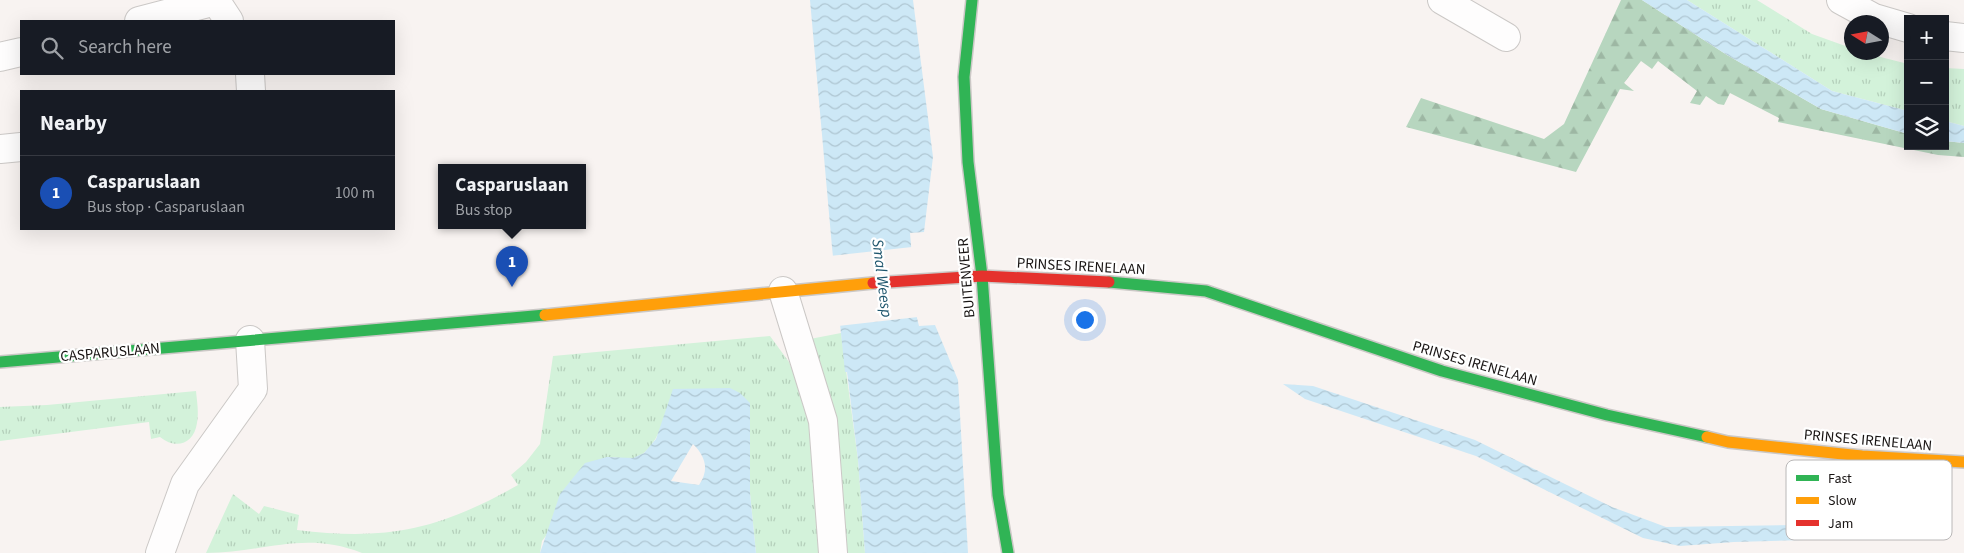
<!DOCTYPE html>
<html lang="en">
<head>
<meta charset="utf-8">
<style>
  body { margin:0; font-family:"Source Sans 3",sans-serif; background:#242831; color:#f1f3f6 }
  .controls { position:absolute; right:15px; top:15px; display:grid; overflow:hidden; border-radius:0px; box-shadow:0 5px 20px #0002 }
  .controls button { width:45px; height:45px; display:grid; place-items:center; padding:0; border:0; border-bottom:1px solid #363941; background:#171b24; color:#f1f3f6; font:25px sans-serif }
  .compass { position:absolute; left:1844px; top:15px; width:45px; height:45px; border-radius:50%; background:#171b24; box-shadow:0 5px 20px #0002; rotate:281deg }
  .you { position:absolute; left:1084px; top:319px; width:18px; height:18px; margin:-12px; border:4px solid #fff; border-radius:50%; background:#1a73e8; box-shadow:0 0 0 8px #1a73e833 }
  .badge { display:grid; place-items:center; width:32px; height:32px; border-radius:50%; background:#b2b2b3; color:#fff; font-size:16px; font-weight:700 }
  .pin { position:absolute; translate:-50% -41px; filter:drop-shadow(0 1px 2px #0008) }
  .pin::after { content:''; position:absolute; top:26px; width:18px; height:15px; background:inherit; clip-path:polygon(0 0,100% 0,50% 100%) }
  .popup { position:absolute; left:438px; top:164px; width:148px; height:65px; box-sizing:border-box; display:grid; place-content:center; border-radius:0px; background:#171b24; filter:drop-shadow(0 1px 4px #0005); font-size:16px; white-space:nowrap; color:#9ea1a6 }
  .popup b { font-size:19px; color:#f1f3f6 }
  .popup::after { content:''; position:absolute; left:50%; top:100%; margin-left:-10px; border:10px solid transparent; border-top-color:#171b24 }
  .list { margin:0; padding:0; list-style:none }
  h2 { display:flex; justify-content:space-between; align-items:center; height:65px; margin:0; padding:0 20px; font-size:21px }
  h2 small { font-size:16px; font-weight:400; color:#9ea1a6 }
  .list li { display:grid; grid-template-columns:32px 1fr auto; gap:15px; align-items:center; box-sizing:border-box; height:75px; padding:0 20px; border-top:1px solid #363941 }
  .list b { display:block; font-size:19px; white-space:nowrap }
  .list p { margin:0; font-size:16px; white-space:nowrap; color:#9ea1a6 }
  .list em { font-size:16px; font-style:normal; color:#9ea1a6 }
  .icon { flex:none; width:28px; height:28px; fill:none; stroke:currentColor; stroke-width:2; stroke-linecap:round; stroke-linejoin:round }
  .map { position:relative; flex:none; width:1964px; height:553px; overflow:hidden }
  .search { position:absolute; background:#171b24; box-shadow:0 5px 20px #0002; left:20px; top:20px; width:375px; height:55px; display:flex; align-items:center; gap:12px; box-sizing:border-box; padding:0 18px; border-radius:0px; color:#9ea1a6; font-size:19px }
  .panel { position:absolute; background:#171b24; box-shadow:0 5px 20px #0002; left:20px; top:90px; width:375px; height:140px; border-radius:0px }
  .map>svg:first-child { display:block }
  .grass { fill:url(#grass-tufts) }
  .forest { fill:url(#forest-firs) }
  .water { fill:url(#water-waves); fill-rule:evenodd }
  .pier { fill:#f8f3f1 }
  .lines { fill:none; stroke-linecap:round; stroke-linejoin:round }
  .street-casing { stroke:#cbc8c6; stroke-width:30 }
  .fast-casing { stroke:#cbc8c6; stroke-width:14 }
  .slow-casing { stroke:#cbc8c6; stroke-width:14 }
  .jam-casing { stroke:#cbc8c6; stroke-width:14 }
  .street { stroke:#fefdfd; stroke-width:28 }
  .fast { stroke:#30b455; stroke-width:11 }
  .slow { stroke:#ff9f0a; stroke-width:11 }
  .jam { stroke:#e5322d; stroke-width:11 }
  .labels { text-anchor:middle; stroke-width:4.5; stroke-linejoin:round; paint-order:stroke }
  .street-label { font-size:15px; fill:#181413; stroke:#fff }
  .water-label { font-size:16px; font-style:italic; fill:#1e566d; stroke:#fff }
  .key { fill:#fff; stroke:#bab8b8; stroke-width:1 }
  .key-label { font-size:14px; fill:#181413 }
</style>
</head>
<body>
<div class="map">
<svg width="1964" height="553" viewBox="0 0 1964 553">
  <defs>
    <pattern id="grass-tufts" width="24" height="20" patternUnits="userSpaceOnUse" patternTransform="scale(1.25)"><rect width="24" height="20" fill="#d3f2da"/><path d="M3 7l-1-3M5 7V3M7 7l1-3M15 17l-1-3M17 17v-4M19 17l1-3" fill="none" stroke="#b4cfba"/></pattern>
    <pattern id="forest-firs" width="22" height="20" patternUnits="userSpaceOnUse" patternTransform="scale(1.25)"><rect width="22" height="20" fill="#b7d6bf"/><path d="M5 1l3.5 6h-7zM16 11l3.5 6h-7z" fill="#9db7a3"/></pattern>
    <pattern id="water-waves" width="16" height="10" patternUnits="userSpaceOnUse" patternTransform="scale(1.25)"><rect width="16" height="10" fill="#cde8f6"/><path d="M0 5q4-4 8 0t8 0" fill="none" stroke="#afc6d2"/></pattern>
  </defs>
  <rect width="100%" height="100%" fill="#f8f3f1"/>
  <!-- grass -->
  <g class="grass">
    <path d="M 1687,0 L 1757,0 L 1812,34 L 1851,48 L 1852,52 L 1865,53 L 1908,64 L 1908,111 L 1832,91 Z"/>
    <path d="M 1945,68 L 1964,69 L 1964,126 L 1945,121 Z"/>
    <path d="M 841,333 L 858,460 L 865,553 L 841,553 L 810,339 Z"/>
    <path d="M 770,336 L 789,362 L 806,405 L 814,438 L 823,553 L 756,553 L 750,493 L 674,389 C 666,410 659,451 634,458 C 626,460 615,457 607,457 L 542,541 L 540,553 L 362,553 C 304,530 263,553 206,553 L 233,494 L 259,514 L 264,506 L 299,515 L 297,530 C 387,541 438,530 518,485 L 511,475 L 526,462 L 540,444 L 553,356 Z"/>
    <path d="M 196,391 C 197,402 199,412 197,423 C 194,444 176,450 160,437 L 151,439 L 149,422 L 0,441 L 0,407 L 47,405 Z"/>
  </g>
  <!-- forest -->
  <path class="forest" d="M 1621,0 L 1642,0 L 1727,55 L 1821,109 L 1908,134 L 1908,146 L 1945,146 L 1945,141 L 1964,143 L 1964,157 L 1938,155 L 1778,122 L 1779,118 L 1730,93 L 1724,105 L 1718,104 L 1706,96 L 1700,105 L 1690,103 L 1697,91 L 1658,61 L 1652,69 L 1641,61 L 1624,83 L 1634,91 L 1620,89 L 1576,172 L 1406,127 L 1421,98 L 1544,139 L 1564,124 Z"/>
  <!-- water -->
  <g class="water">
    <path d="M 810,0 L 913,0 L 933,157 L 924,232 L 910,233 L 917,318 L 919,326 L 935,325 L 958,380 L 968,553 L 865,553 L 858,460 L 847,372 L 845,372 L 832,247 Z"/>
    <path d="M 1642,0 L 1687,0 L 1832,91 L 1908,111 L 1908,134 L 1821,109 L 1727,55 Z"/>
    <path d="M 1945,121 L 1964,126 L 1964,143 L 1945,141 Z"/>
    <path d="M 1283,384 L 1313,386 L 1475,440 L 1612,507 L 1666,527 L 1940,523 L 1941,536 L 1734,542 L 1680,546 L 1643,538 L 1476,456 L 1305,399 Z"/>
    <path d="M 730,388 L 740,393 L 750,403 L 750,493 L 756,553 L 540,553 L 560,494 L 585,463 L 607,457 L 633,458 L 644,453 L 656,439 L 673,389 ZM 693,444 C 705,456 710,469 699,485 L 671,481 Z"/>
  </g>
  <!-- pier -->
  <path class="pier" d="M 912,247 L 918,317 L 838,326 L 830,256 Z"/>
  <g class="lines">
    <defs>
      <g id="street">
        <path d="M 1442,0 L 1506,37"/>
        <path d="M 1841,0 L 1874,18 L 1908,28"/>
        <path d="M 216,1 L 229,21"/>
        <path d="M 139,21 L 216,1"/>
        <path d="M 1945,36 L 1964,38"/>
        <path d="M 0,57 L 21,52"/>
        <path d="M 250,74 L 251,91"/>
        <path d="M 0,149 L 21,147"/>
        <path d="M 783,291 L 823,421 L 833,553"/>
        <path d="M 160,553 L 185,484 L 253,389 L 250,340"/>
      </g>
      <g id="fast">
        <path d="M 972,0 L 964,77 L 968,162 L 982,276 L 998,495 L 1008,553"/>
        <path d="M 1109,282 L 1206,291 L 1442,371 L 1607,415 L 1707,437"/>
        <path d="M 0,362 L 545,315"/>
      </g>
      <g id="slow">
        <path d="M 545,315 L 873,283"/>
        <path d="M 1707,437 L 1728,442 L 1862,456 L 1964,462"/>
      </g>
      <path id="jam" d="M 873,283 L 982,276 L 1109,282"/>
    </defs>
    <!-- street casing -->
    <use href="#street" class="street-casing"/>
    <!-- fast casing -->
    <use href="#fast" class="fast-casing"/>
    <!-- slow casing -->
    <use href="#slow" class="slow-casing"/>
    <!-- jam casing -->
    <use href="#jam" class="jam-casing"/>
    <!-- street -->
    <use href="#street" class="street"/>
    <!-- fast -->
    <use href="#fast" class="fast"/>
    <!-- slow -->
    <use href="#slow" class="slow"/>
    <!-- jam -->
    <use href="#jam" class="jam"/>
  </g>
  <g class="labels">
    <!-- street labels -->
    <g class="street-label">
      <text transform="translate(1081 266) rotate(3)" y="5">PRINSES IRENELAAN</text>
      <text transform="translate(966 278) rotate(-95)" y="5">BUITENVEER</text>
      <text transform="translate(110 352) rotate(-5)" y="5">CASPARUSLAAN</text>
      <text transform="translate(1475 363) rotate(16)" y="5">PRINSES IRENELAAN</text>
      <text transform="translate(1868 440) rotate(5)" y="5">PRINSES IRENELAAN</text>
    </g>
    <!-- water labels -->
    <g class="water-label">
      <text transform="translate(883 278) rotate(83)" y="6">Smal Weesp</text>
    </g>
  </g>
  <!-- legend -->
  <rect x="1786" y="460" width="166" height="80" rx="8" class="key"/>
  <rect x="1796" y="475" width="23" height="6" fill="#30b455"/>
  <rect x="1796" y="497" width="23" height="7" fill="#ff9f0a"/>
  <rect x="1796" y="520" width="23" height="6" fill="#e5322d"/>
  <g class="key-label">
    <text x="1828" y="483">Fast</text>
    <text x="1828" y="505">Slow</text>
    <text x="1828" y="528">Jam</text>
  </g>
</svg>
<div class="controls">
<button>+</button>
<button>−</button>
<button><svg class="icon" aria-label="layers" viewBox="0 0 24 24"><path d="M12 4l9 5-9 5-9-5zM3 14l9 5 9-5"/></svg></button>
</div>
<svg class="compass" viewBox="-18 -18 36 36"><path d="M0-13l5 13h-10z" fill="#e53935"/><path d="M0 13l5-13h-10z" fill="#9ea1a6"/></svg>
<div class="you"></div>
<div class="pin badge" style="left:512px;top:287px;background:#1a4fb4">1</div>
<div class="popup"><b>Casparuslaan</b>Bus stop</div>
<div class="search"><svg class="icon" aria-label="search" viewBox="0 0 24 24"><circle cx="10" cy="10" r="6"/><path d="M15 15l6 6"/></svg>Search here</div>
<section class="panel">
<h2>Nearby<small></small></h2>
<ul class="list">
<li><span class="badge" style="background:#1a4fb4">1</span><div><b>Casparuslaan</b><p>Bus stop · Casparuslaan</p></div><em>100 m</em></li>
</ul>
</section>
</div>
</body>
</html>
